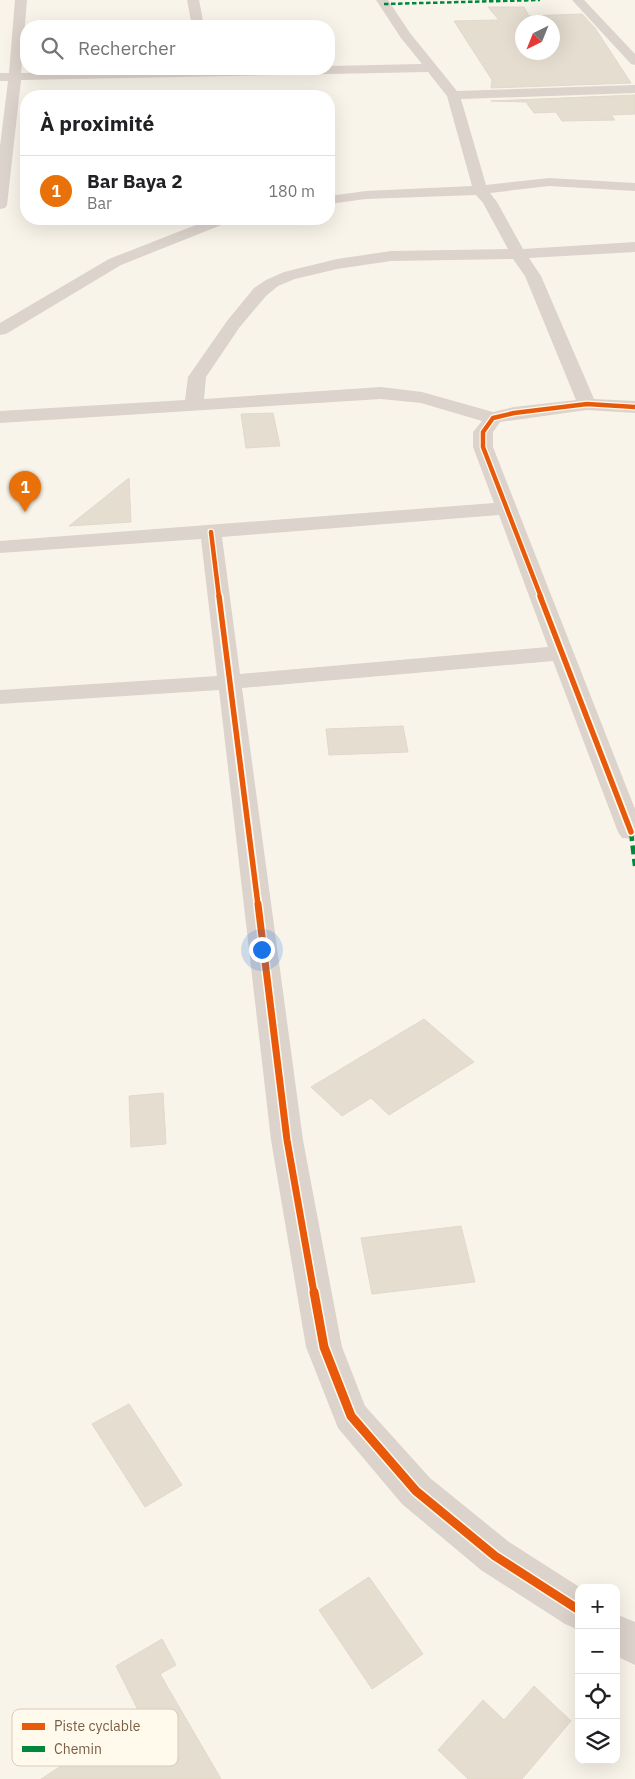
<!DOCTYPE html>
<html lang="fr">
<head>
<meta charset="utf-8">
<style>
  body { margin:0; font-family:"IBM Plex Sans",sans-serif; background:#f2f2f2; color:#202124 }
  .controls { position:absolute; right:15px; bottom:15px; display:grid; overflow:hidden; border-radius:10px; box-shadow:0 5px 20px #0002 }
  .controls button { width:45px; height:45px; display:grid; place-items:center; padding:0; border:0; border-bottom:1px solid #e0e0e0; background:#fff; color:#202124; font:25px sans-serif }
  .compass { position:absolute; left:515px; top:15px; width:45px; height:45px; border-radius:50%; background:#fff; box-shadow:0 5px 20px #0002; rotate:223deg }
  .you { position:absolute; left:261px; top:949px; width:18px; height:18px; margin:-12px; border:4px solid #fff; border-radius:50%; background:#1a73e8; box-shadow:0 0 0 8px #1a73e833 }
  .badge { display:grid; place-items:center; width:32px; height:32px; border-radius:50%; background:#2563eb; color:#fff; font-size:16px; font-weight:700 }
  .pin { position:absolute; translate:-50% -41px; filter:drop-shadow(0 1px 2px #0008) }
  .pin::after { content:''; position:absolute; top:26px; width:18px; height:15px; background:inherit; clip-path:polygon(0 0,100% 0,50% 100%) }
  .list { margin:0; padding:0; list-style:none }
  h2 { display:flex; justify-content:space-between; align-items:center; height:65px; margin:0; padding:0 20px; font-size:21px }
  h2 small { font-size:16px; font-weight:400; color:#757577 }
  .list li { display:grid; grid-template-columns:32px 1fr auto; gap:15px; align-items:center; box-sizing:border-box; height:70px; padding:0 20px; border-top:1px solid #e0e0e0 }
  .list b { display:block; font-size:19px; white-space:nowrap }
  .list p { margin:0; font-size:16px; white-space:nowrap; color:#757577 }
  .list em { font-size:16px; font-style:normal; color:#757577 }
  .icon { flex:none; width:28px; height:28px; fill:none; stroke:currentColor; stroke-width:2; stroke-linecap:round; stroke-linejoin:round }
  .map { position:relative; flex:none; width:635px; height:1779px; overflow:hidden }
  .search { position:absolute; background:#fff; box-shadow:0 5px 20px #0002; left:20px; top:20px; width:315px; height:55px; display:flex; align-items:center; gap:12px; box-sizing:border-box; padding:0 18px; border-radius:20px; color:#757577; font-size:19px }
  .panel { position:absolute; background:#fff; box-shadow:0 5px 20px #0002; left:20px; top:90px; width:315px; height:135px; border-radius:20px }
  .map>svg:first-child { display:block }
  .building { fill:#e5ddd0; stroke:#e2d8cb; fill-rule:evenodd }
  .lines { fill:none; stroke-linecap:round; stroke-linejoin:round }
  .minor { fill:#dcd3cc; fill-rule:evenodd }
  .quiet-far1 { stroke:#00873e; stroke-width:2.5; stroke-dasharray:4.5 2.5; stroke-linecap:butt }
  .quiet { stroke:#00873e; stroke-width:4.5; stroke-dasharray:9 4.5; stroke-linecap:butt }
  .cycleway-far3-casing { stroke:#fffaeb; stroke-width:7 }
  .cycleway-far2-casing { stroke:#fffaeb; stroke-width:9 }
  .cycleway-far1-casing { stroke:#fffaeb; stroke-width:10 }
  .cycleway-casing { stroke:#fffaeb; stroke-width:12 }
  .cycleway-far3 { stroke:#e8590c; stroke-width:4.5 }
  .cycleway-far2 { stroke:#e8590c; stroke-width:5.5 }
  .cycleway-far1 { stroke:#e8590c; stroke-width:7 }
  .cycleway { stroke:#e8590c; stroke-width:9 }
  .key { fill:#fffaeb; stroke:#d7ccba; stroke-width:1 }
  .key-label { font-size:14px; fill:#7a5f46 }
</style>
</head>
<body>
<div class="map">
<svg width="635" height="1779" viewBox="0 0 635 1779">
  <rect width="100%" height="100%" fill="#f9f4e9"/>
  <!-- building -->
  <g class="building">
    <path d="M 488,7 L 524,7 L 529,16 L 582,14 L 595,28 L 631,83 L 491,88 L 492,80 L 454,21 L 499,20 ZM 522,22 L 552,22 L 552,52 L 522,52 Z"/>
    <path d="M 635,95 L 635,114 L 611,115 L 615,120 L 562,121 L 556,112 L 534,113 L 526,102 L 491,101 Z"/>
    <path d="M 273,413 L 280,446 L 246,448 L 241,414 Z"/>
    <path d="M 129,478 L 131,522 L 69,526 Z"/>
    <path d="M 403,726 L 408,752 L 329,755 L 326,729 Z"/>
    <path d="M 424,1019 L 474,1062 L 389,1115 L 371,1098 L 342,1116 L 311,1087 Z"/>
    <path d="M 163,1093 L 166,1144 L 131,1147 L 129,1096 Z"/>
    <path d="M 461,1226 L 475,1282 L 372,1294 L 361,1238 Z"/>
    <path d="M 129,1404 L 182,1485 L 145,1507 L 92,1424 Z"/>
    <path d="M 369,1577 L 423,1654 L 372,1689 L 319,1610 Z"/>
    <path d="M 162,1639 L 176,1665 L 160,1674 L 221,1779 L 41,1779 L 140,1714 L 116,1666 Z"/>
    <path d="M 534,1686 L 571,1721 L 522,1779 L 468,1779 L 438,1750 L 483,1700 L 504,1720 Z"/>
  </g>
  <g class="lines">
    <!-- minor -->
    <g class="minor">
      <path d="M 15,0 L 27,0 L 21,73 L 329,69 L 329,66 L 422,64 L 401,38 L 376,0 L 388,0 L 410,33 L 457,91 L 635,85 L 635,93 L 461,99 L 486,185 L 549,178 L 635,183 L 635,191 L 549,186 L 490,193 L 497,202 L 523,249 L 635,242 L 635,252 L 529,258 L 541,276 L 594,399 L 635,401 L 635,413 L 587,410 L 500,422 L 493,432 L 493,447 L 635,809 L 635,839 L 622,838 L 618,832 L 553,661 L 242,688 L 303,1140 L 342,1347 L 365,1406 L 430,1478 L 509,1542 L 581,1588 L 579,1588 L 579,1630 L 565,1624 L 481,1570 L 402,1504 L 338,1428 L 306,1347 L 271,1140 L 219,690 L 0,704 L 0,690 L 217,676 L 201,539 L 0,553 L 0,541 L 494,503 L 473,447 L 473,432 L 482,421 L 421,403 L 381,399 L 0,423 L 0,411 L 185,400 L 188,377 L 227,321 L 254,288 L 266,280 L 284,272 L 337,259 L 391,251 L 508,249 L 483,203 L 476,195 L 366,199 L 329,204 L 329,196 L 366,191 L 472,186 L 447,96 L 428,72 L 21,80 L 7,205 L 5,208 L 0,209 L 0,146 L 8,81 L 0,81 L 0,73 L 9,73 ZM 513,259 L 525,276 L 576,400 L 514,407 L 493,412 L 422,392 L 381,387 L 204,399 L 206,377 L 239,328 L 266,296 L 278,286 L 295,279 L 337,269 L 391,261 ZM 499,515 L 548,647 L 240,674 L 222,537 Z"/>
      <path d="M 187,0 L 199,0 L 204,26 L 192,26 Z"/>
      <path d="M 572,0 L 584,0 L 635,54 L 635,65 L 631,64 Z"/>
      <path d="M 211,219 L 232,219 L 229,222 L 121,265 L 6,334 L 0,335 L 0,323 L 109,259 Z"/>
      <path d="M 616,1614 L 635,1622 L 635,1665 L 616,1656 Z"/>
    </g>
    <!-- quiet-far1 -->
    <path class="quiet-far1" d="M 384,4 L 540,0"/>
    <!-- quiet -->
    <path class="quiet" d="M 631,832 L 635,866"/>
    <defs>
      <g id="cycleway-far3">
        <path d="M 211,532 L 219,597"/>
        <path d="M 541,597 L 483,447 L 483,432 L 493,418 L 514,413 L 587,404 L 635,407"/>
      </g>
      <g id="cycleway-far2">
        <path d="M 219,596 L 258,905"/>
        <path d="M 540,596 L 631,832"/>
      </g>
      <path id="cycleway-far1" d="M 258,904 L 287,1140 L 314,1293"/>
      <path id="cycleway" d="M 314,1292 L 324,1347 L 351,1416 L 416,1491 L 495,1556 L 579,1610"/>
    </defs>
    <!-- cycleway-far3 casing -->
    <use href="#cycleway-far3" class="cycleway-far3-casing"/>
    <!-- cycleway-far2 casing -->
    <use href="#cycleway-far2" class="cycleway-far2-casing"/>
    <!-- cycleway-far1 casing -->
    <use href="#cycleway-far1" class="cycleway-far1-casing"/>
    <!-- cycleway casing -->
    <use href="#cycleway" class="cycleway-casing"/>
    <!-- cycleway-far3 -->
    <use href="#cycleway-far3" class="cycleway-far3"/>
    <!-- cycleway-far2 -->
    <use href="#cycleway-far2" class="cycleway-far2"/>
    <!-- cycleway-far1 -->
    <use href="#cycleway-far1" class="cycleway-far1"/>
    <!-- cycleway -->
    <use href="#cycleway" class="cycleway"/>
  </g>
  <!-- legend -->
  <rect x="12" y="1709" width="166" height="57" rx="8" class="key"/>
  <rect x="22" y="1723" width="23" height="7" fill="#e8590c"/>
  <rect x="22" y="1746" width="23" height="6" fill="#00873e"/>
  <g class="key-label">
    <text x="54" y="1731">Piste cyclable</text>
    <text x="54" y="1754">Chemin</text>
  </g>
</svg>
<div class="controls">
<button>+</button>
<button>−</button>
<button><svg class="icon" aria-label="locate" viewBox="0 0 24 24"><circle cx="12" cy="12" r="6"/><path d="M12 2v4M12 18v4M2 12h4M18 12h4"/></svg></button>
<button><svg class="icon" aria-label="layers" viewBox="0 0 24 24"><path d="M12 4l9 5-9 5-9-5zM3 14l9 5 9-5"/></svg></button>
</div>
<svg class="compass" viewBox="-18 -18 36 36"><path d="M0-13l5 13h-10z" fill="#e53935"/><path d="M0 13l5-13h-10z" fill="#757577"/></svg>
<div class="you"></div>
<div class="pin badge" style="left:25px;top:512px;background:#e8710a">1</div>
<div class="search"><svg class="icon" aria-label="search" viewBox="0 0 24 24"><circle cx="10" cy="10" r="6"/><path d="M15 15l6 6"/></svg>Rechercher</div>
<section class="panel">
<h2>À proximité<small></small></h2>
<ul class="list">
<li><span class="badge" style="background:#e8710a">1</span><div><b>Bar Baya 2</b><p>Bar</p></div><em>180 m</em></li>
</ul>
</section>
</div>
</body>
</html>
